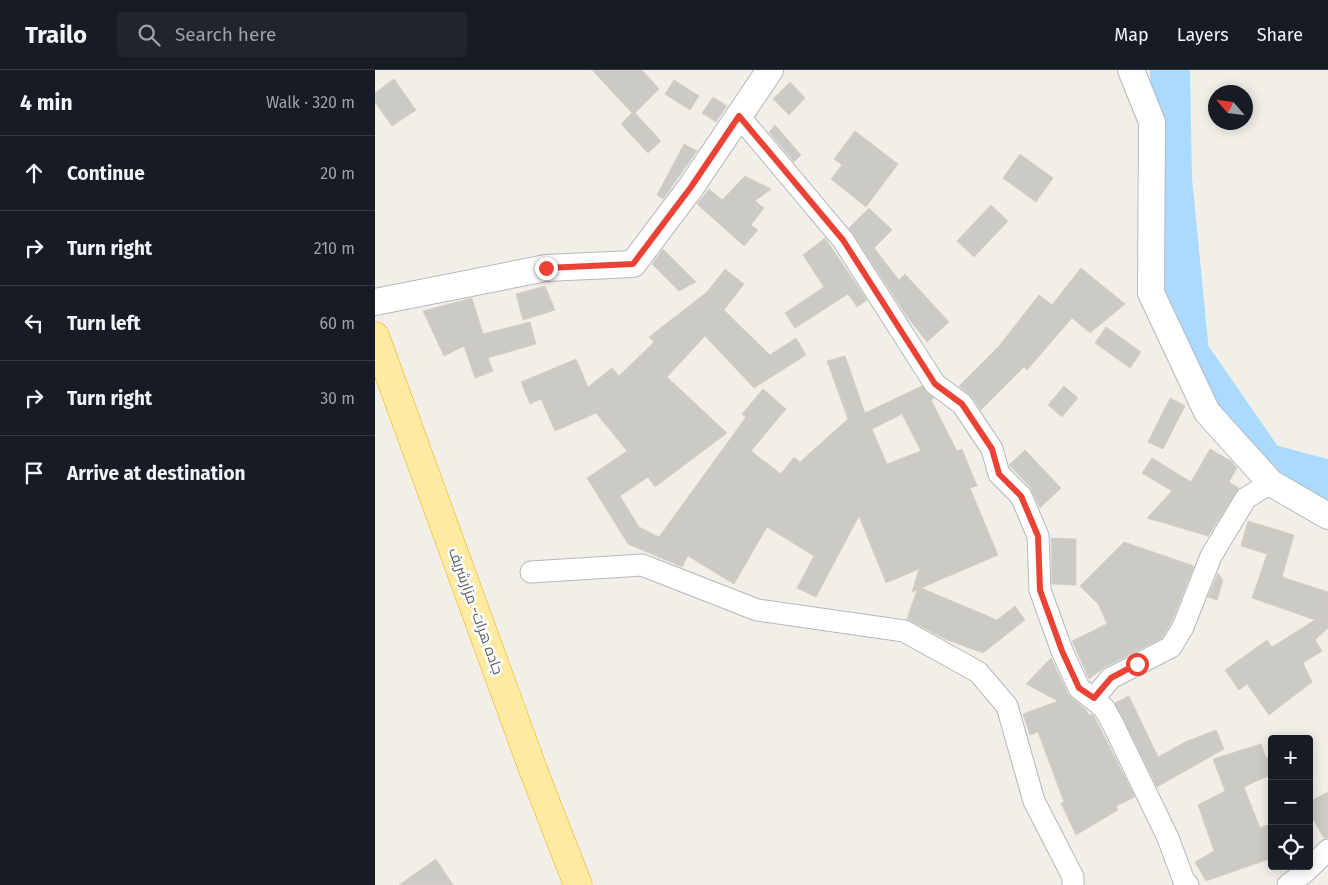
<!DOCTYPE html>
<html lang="en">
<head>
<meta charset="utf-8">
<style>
  body { margin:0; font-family:"Fira Sans",Cairo,sans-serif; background:#20242c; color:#f1f3f6 }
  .controls { position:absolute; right:15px; bottom:15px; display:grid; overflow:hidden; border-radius:5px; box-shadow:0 2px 12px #0003 }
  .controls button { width:45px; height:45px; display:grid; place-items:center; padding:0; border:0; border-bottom:1px solid #363941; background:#171b24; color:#f1f3f6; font:25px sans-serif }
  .compass { position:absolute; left:833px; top:15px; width:45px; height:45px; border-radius:50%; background:#171b24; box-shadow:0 2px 12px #0003; rotate:298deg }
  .stop { position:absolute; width:15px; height:15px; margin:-11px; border:4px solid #ea4335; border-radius:50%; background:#fff }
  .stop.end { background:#ea4335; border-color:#fff; box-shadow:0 1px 5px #0008 }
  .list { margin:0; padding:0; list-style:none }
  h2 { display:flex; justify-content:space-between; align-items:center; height:65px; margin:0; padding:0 20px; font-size:21px }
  h2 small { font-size:16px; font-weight:400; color:#9ea1a6 }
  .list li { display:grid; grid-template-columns:32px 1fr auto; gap:15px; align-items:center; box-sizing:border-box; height:75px; padding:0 20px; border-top:1px solid #363941 }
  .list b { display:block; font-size:19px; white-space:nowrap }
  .list em { font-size:16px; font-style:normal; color:#9ea1a6 }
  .icon { flex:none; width:28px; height:28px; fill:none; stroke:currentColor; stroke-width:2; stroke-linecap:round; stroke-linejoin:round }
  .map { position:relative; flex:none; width:953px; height:815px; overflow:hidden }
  header { display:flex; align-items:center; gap:30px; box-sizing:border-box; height:70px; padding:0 25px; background:#171b24; border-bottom:1px solid #363941 }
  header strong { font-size:24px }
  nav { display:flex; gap:28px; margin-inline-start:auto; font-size:18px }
  .search { width:350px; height:45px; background:#20242c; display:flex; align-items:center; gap:12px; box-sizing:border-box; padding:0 18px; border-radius:5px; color:#9ea1a6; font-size:19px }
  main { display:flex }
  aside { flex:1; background:#171b24 }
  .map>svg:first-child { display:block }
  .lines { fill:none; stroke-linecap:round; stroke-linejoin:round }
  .river { stroke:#aadaff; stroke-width:40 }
  .building { fill:#cccac5; stroke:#d6d1c6; fill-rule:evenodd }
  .minor-casing { stroke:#b5b8bc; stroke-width:23 }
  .tertiary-casing { stroke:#b5b8bc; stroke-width:28 }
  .trunk-casing { stroke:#f9ab00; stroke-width:29 }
  .minor { stroke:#fff; stroke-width:21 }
  .tertiary { stroke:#fff; stroke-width:26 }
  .trunk { stroke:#feeaa1; stroke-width:28 }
  .route { stroke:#ea4335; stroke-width:6 }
  .labels { text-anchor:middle; stroke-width:5; stroke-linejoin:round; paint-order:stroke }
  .street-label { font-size:15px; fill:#5f6368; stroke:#fff }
</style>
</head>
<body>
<header>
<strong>Trailo</strong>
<div class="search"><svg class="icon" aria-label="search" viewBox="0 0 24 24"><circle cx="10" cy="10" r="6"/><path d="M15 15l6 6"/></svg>Search here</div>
<nav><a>Map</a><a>Layers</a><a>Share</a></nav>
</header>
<main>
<aside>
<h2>4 min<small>Walk · 320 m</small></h2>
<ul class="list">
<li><svg class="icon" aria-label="ahead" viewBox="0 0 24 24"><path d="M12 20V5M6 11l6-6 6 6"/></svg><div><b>Continue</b></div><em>20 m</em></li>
<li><svg class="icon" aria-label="right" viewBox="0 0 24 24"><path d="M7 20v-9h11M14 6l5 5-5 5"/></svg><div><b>Turn right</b></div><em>210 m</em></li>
<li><svg class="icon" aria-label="left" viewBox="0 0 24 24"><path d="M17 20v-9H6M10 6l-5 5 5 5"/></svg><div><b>Turn left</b></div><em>60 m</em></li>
<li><svg class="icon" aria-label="right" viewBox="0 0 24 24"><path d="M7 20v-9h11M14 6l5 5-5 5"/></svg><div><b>Turn right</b></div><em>30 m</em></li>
<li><svg class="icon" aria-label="arrive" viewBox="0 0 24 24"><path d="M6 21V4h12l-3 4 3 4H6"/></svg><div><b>Arrive at destination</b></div></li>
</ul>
</aside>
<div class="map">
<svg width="953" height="815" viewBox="0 0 953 815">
  <rect width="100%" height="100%" fill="#f1efe8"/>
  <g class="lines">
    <!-- river -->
    <path class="river" d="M 795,0 L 797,109 L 814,283 L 890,393 L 953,410"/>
  </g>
  <!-- building -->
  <g class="building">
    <path d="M 217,0 L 267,0 L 284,19 L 260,43 L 286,71 L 273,83 L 246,54 L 257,43 Z"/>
    <path d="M 19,9 L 41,40 L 17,56 L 0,32 L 0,23 Z"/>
    <path d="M 299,10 L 324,26 L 315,40 L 290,24 Z"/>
    <path d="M 415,12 L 430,28 L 414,45 L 398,29 Z"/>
    <path d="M 338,27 L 352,36 L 341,52 L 327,43 Z"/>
    <path d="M 400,55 L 426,85 L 419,92 L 394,62 Z"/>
    <path d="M 480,61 L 523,94 L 491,137 L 456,109 L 467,95 L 459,89 Z"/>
    <path d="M 309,74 L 322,81 L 288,129 L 282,125 Z"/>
    <path d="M 645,84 L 678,108 L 661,132 L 628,108 Z"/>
    <path d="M 370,106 L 396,119 L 380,131 L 389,138 L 376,155 L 383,160 L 369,176 L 322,134 L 334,119 L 347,130 Z"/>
    <path d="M 616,135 L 633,151 L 599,187 L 582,171 Z"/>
    <path d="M 494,138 L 517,160 L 499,178 L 524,210 L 530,204 L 574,252 L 552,272 L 533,248 L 474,158 Z"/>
    <path d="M 450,168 L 492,230 L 482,237 L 473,224 L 420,258 L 410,243 L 449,217 L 428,185 Z"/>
    <path d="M 288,179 L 321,212 L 304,221 L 277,194 Z"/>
    <path d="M 706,198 L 750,234 L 715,263 L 697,248 L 652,300 L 649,297 L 606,340 L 597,327 L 584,316 L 624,276 L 664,225 L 677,235 Z"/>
    <path d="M 350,199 L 369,214 L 349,240 L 395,285 L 421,268 L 431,285 L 379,318 L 330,266 L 292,307 L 352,363 L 280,417 L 273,407 L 245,426 L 264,457 L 284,467 L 371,347 L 367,344 L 388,319 L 411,339 L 376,381 L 406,404 L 419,387 L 425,392 L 473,349 L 452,291 L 470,286 L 490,343 L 547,316 L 559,328 L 556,330 L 582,381 L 587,379 L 602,416 L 595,418 L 623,485 L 546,518 L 622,550 L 640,536 L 650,550 L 608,583 L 570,569 L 532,549 L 542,520 L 537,522 L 544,499 L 511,513 L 484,446 L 441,527 L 422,518 L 439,486 L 392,457 L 359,514 L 313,486 L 307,497 L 253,474 L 212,408 L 252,381 L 221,343 L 180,361 L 166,329 L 155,334 L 146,312 L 201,289 L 213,317 L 237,298 L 244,306 L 279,272 L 274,267 L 332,222 ZM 527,344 L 546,381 L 512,394 L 497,359 Z"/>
    <path d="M 170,216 L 180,240 L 148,250 L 141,224 Z"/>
    <path d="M 97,228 L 108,264 L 155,252 L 161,274 L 113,288 L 118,301 L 100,308 L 89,276 L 69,286 L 48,241 Z"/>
    <path d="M 731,257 L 766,282 L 755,298 L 720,273 Z"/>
    <path d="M 689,316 L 703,328 L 687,347 L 673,335 Z"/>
    <path d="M 795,328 L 810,336 L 788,379 L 773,372 Z"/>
    <path d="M 835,379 L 856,391 L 862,398 L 854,412 L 864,418 L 833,466 L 772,448 L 797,421 L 767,403 L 777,388 L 816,412 Z"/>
    <path d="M 650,380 L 686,418 L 665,438 L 655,417 L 634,395 Z"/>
    <path d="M 873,451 L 919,465 L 907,507 L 953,522 L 953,558 L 940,570 L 947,581 L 928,593 L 937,612 L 894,645 L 872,614 L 864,620 L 850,600 L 892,570 L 897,577 L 940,550 L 877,528 L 892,484 L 866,476 Z"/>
    <path d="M 676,468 L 701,469 L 701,515 L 677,514 Z"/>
    <path d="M 749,472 L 819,496 L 797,551 L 787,568 L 730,597 L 714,609 L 697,571 L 732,554 L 724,535 L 705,516 Z"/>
    <path d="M 843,503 L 848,510 L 842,530 L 833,527 Z"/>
    <path d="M 676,588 L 693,624 L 711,640 L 714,645 L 716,644 L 719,646 L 760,727 L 741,736 L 743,740 L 701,765 L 686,733 L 689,732 L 663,662 L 655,665 L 648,644 L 683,631 L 651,614 Z"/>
    <path d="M 754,626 L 783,687 L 810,672 L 841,660 L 849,679 L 782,717 L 740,633 Z"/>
    <path d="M 886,674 L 891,688 L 897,686 L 897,704 L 869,717 L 885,758 L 897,753 L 897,788 L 831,811 L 820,792 L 839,781 L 823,735 L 850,721 L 838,689 Z"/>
    <path d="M 953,722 L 953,768 L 949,768 L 934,742 L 934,732 Z"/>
    <path d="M 61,789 L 78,815 L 24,815 Z"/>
  </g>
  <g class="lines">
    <defs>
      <g id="minor">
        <path d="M 364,46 L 468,170 L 560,314 L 587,334 L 617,379 L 624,404 L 646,426 L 663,466 L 665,520 L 687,581 L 704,618 L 729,638 L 738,654 L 793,768 L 809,811 L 813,815"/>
        <path d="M 156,502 L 267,495 L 382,540 L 529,561 L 603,602 L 632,636 L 659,731 L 698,807 L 698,815"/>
        <path d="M 719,628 L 736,608 L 796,577 L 808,557 L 836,486 L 871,428 L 896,413"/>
        <path d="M 913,815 L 929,803 L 953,780"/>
      </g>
      <g id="tertiary">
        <path d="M 756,0 L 777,52 L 776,223 L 832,342 L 896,413 L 953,446"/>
        <path d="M 0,232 L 171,198 L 258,194 L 316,117 L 395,0"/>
      </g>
      <path id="trunk" d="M 0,266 L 159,702 L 203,815"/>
    </defs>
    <!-- minor casing -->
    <use href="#minor" class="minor-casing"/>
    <!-- tertiary casing -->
    <use href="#tertiary" class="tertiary-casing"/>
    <!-- trunk casing -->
    <use href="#trunk" class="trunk-casing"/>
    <!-- minor -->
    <use href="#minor" class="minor"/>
    <!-- tertiary -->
    <use href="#tertiary" class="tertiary"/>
    <!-- trunk -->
    <use href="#trunk" class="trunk"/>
  </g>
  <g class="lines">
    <!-- route -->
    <path class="route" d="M 171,198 L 258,194 L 316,117 L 364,46 L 468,170 L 560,314 L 587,334 L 617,379 L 624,404 L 646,426 L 663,466 L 665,520 L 687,581 L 704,618 L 719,628 L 736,608 L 762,594"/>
  </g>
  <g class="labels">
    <!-- street labels -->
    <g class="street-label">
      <text transform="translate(101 541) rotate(70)" y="5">جاده هرات- مزارشریف</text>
    </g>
  </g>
</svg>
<div class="controls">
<button>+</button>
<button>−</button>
<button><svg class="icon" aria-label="locate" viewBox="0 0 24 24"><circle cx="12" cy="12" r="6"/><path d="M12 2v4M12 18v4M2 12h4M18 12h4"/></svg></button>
</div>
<svg class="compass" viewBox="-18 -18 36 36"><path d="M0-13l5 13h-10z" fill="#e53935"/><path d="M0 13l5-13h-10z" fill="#9ea1a6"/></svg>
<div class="stop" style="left:762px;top:594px"></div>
<div class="stop end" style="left:171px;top:198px"></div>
</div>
</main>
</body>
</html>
